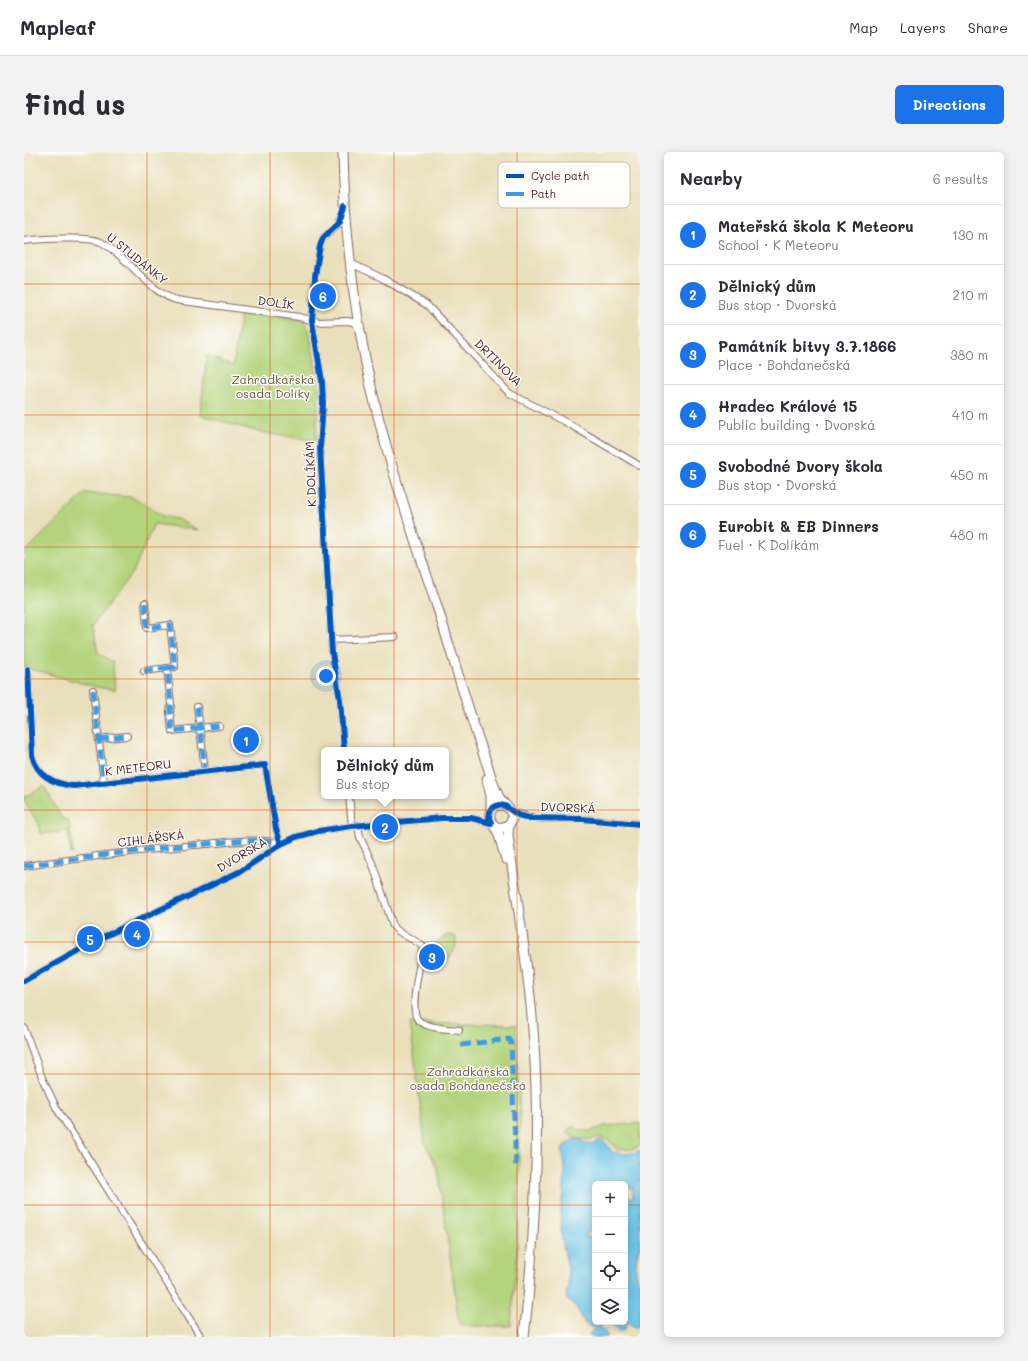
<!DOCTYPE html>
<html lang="en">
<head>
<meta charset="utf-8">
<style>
  body { margin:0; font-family:Mali,sans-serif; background:#f2f2f3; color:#2b2b33 }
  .controls { position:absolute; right:12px; bottom:12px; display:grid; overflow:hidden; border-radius:6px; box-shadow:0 2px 10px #0003 }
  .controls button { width:36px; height:36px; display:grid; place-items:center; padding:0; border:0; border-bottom:1px solid #e1e1e2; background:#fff; color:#2b2b33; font:20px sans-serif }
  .you { position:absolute; left:302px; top:524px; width:14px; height:14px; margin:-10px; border:3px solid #fff; border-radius:50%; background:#1a73e8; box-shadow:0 0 0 6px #1a73e833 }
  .badge { display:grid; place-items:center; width:26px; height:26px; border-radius:50%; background:#1a73e8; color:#fff; font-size:13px; font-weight:700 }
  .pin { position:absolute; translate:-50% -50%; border:2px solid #fff; box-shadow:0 1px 4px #0006 }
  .popup { position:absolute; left:297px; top:595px; width:128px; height:52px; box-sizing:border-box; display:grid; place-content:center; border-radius:6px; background:#fff; filter:drop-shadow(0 1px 3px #0005); font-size:13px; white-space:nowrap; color:#7c7c81 }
  .popup b { font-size:15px; color:#2b2b33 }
  .popup::after { content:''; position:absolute; left:50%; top:100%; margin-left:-8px; border:8px solid transparent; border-top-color:#fff }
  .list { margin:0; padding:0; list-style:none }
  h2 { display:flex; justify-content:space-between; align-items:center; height:52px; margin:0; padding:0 16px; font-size:17px }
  h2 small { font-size:13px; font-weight:400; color:#7c7c81 }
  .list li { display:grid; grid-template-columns:26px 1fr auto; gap:12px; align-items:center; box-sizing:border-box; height:60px; padding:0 16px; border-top:1px solid #e1e1e2 }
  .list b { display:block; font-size:15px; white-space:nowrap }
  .list p { margin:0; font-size:13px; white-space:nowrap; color:#7c7c81 }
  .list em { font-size:13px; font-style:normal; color:#7c7c81 }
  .icon { flex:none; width:22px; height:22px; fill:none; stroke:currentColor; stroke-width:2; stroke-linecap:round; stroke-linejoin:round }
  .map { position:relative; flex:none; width:616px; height:1185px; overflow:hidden; border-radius:6px }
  header { display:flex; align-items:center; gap:24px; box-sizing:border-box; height:56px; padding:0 20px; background:#fff; border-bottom:1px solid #e1e1e2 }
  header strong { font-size:19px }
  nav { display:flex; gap:22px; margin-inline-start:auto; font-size:14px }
  .intro { display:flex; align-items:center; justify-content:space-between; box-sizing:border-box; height:96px; padding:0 24px }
  h1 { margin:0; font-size:28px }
  .button { padding:10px 18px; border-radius:6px; background:#1a73e8; color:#fff; font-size:14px; font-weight:700 }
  main { display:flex; gap:24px; padding:0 24px }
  aside { flex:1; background:#fff; border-radius:6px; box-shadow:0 2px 10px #0003 }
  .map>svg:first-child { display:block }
  .green { fill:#b3d37b; stroke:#7e7953 }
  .water { fill:#68c3e6; stroke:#597188 }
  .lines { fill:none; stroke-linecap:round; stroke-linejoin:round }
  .stream { stroke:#68c3e6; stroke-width:1.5 }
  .minor-casing { stroke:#82625d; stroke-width:8 }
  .secondary-casing { stroke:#82625d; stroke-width:11 }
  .minor { stroke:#fff; stroke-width:6 }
  .secondary { stroke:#fff; stroke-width:9 }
  .quiet { stroke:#409be1; stroke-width:5; stroke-dasharray:10 5; stroke-linecap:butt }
  .cycleway-casing { stroke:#fdfcf7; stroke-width:8 }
  .cycleway { stroke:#0057b8; stroke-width:6 }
  .grid { fill:none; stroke:#d8530f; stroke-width:1; stroke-opacity:0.55 }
  .labels { text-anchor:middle; stroke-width:3; stroke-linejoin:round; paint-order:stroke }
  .street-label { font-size:12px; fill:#4a1f2b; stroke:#fdfcf7 }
  .park-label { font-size:12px; fill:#6a5543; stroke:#fdfcf7 }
  .key { fill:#fdfcf7; stroke:#c7baba; stroke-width:1 }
  .key-label { font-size:11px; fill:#4a1f2b }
</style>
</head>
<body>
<header>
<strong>Mapleaf</strong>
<nav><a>Map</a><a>Layers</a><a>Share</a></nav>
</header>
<div class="intro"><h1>Find us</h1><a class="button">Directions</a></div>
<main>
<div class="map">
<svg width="616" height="1185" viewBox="0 0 616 1185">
  <rect width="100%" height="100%" fill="#fdfcf7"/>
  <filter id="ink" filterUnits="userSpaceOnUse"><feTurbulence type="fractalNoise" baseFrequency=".025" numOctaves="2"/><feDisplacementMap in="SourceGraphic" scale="8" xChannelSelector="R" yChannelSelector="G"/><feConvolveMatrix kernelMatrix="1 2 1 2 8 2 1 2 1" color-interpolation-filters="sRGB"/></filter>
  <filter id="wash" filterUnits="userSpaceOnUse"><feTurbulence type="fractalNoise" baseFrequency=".012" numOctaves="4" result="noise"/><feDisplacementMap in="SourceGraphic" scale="16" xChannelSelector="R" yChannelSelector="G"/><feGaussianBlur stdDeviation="0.9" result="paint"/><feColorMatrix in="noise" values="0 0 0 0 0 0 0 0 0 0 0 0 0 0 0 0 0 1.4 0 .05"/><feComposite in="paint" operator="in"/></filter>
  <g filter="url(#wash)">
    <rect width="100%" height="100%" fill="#eadfbb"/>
    <!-- green -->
    <g class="green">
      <path d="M 217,160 L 279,168 L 285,177 L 295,236 L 292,289 L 235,280 L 176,263 L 183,203 L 209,214 Z"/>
      <path d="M 61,341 L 107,345 L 118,350 L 139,364 L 153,367 L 174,378 L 130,372 L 110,418 L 69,473 L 74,501 L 89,510 L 91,538 L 72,535 L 0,515 L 0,401 Z"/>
      <path d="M 20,634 L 37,665 L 45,670 L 49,702 L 47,702 L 44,679 L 17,682 L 15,672 L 0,650 L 0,645 Z"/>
      <path d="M 427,783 L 432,786 C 434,795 426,809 417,812 C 413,814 406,813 401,813 C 397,810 399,805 400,800 L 421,784 Z"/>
      <path d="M 386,871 L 492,873 L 496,969 L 493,1103 L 487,1174 L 439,1174 L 435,1171 L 414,1017 L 401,991 Z"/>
      <path d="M 616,971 L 616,994 L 609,997 L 593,998 C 582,983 581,986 565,987 C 559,988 553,986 548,985 L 543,980 L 546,976 L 551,975 L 557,979 L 567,979 L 581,974 Z"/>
    </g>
    <!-- water -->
    <path class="water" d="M 553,987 C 556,988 560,990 562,991 C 577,994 576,978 588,1000 C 597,1002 608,1003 616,998 L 616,1094 C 612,1104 609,1122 616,1131 L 616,1173 L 610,1176 L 602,1169 L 602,1174 L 600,1178 L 594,1180 L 588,1170 L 601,1170 L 601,1125 L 603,1122 L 602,1116 L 601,1116 L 601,1043 L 609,1046 L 609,1037 L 601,1033 L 601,1032 L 571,1032 L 571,1080 L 562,1080 L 563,1085 L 571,1087 L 571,1170 L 578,1170 L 576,1175 L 583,1183 L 583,1185 L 566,1185 L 565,1182 L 569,1179 L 570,1176 L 561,1172 L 553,1156 L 543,1148 L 542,1142 L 544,1135 L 544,1116 L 538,1088 L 537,1074 L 537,1051 L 540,1043 L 540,1035 L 541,1015 L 538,997 L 548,988 Z"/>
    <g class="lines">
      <!-- stream -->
      <g class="stream">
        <path d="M 400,391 L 403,390"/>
        <path d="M 383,395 L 386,395"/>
      </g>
    </g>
  </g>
  <g filter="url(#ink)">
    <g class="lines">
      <defs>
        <g id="minor">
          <path d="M 320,59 L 314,72 L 299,86 L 296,94 L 291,124 L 288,169 L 298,229 L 299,251 L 296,296 L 308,501 L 316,548 L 320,598"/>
          <path d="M 0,89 C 14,87 65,84 77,90 C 87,95 106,113 114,121 C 126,132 136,143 152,148 L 275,165 L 295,170 L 323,169 L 329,170 L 335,176"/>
          <path d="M 326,111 L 358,126 L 403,153 L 485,241 L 545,272 L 616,314"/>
          <path d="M 121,451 L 123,476 L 146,473 L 151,515 L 143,516"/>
          <path d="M 307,488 L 371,485"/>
          <path d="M 4,517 L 8,603 C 13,624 30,632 50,634 L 241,613 L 252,677 L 257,692"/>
          <path d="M 120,519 L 143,516 L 147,552 L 146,560 L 148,579 L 176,576 L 181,619"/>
          <path d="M 69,538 L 80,631"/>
          <path d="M 173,555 L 176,576 L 195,574"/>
          <path d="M 75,587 L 103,584"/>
          <path d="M 325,644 L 328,674"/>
          <path d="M 486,658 C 506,670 535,666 557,667 C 577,668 596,670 616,672"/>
          <path d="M 334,673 L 336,685 L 349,713 L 369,774 C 377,785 392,786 400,796 L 398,799 C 396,813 384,859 395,869 C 403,876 425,877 435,878"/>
          <path d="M 0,714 C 60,706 121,697 182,692 C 204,690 236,685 257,692"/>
          <path d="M 0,829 L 75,787 L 217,719 L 257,692 L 272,685 L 294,679 L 328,674 L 418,666 L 447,666 L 467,671"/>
          <path d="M 0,876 L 19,928 L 33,957 L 177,1185"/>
        </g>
        <g id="secondary">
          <path d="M 319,0 C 321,95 334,191 359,283 C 375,341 394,398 413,454 C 430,508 445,562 464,615 C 467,625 470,636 475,645 C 479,654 495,660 485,672 C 481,676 477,676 472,675 L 466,669 L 466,659 L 472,653 L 481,654"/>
          <path d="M 463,627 L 467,644 L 467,658"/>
          <path d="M 485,672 L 484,684 C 493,753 506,822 510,892 C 516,990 511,1087 500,1185"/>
          <path d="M 469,673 L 474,680 L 482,707"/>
        </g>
      </defs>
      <!-- minor casing -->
      <use href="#minor" class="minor-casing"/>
      <!-- secondary casing -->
      <use href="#secondary" class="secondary-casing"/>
      <!-- minor -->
      <use href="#minor" class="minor"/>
      <!-- secondary -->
      <use href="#secondary" class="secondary"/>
      <!-- quiet -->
      <g class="quiet">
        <path d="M 121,451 L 123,476 L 146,473 L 151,515 L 143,516"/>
        <path d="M 120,519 L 143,516 L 147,552 L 146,560 L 148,579 L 176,576 L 181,619"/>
        <path d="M 69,538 L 80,631"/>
        <path d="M 173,555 L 176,576 L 195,574"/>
        <path d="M 75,587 L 103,584"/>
        <path d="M 0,714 C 60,706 121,697 182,692 C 204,690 236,685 257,692"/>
        <path d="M 437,893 L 485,887 L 487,891 L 492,1017"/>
      </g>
      <defs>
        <g id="cycleway">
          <path d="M 4,517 L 8,603 C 13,624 30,632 50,634 L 241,613 L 252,677 L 257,692"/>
          <path d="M 320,598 L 316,548 L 308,501 L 296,296 L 299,251 L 298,229 L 288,169 L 291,124 L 296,94 L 299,86 L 316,69 L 321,54"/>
          <path d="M 467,671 L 465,666 L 466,659 L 469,655 L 475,653 L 481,654 L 494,663 L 505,666 L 558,667 L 616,672"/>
          <path d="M 0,829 L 75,787 L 217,719 L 257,692 L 272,685 L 294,679 L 328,674 L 418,666 L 447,666 L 467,671"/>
        </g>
      </defs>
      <!-- cycleway casing -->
      <use href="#cycleway" class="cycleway-casing"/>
      <!-- cycleway -->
      <use href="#cycleway" class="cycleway"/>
    </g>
  </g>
  <!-- grid -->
  <path class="grid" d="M 123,0 L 123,1185M 246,0 L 246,1185M 370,0 L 370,1185M 493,0 L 493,1185M 0,132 L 616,132M 0,263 L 616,263M 0,395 L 616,395M 0,527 L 616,527M 0,658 L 616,658M 0,790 L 616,790M 0,922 L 616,922M 0,1053 L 571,1053M 601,1053 L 616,1053"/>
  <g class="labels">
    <!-- street labels -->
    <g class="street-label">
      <text transform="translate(113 107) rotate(39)" y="4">U STUDÁNKY</text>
      <text transform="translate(252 151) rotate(8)" y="4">DOLÍK</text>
      <text transform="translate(474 211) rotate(45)" y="4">DRTINOVA</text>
      <text transform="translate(287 322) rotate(-92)" y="4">K DOLÍKÁM</text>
      <text transform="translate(114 616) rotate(-7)" y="4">K METEORU</text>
      <text transform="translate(544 656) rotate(2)" y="4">DVORSKÁ</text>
      <text transform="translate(127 687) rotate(-7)" y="4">CIHLÁŘSKÁ</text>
      <text transform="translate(218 703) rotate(-31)" y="4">DVORSKÁ</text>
    </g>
    <!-- park labels -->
    <g class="park-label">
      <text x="249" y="232">Zahrádkářská<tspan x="249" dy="14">osada Dolíky</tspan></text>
      <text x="444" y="924">Zahrádkářská<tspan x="444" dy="14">osada Bohdanečská</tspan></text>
    </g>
  </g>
  <!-- legend -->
  <rect x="474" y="10" width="132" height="46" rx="6" class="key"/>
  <rect x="482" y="22" width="18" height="4" fill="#0057b8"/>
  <rect x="482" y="40" width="18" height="4" fill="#409be1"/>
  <g class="key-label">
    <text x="507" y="28">Cycle path</text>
    <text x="507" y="46">Path</text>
  </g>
</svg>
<div class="controls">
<button>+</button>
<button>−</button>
<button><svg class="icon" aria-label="locate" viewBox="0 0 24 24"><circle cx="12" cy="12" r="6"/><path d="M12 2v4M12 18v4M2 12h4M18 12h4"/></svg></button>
<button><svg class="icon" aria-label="layers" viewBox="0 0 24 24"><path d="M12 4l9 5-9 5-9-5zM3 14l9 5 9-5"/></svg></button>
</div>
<div class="you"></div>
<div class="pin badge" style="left:222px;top:588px">1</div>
<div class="pin badge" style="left:361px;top:675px">2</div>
<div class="popup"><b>Dělnický dům</b>Bus stop</div>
<div class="pin badge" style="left:408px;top:805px">3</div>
<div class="pin badge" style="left:113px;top:782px">4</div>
<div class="pin badge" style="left:66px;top:787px">5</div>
<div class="pin badge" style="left:299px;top:144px">6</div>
</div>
<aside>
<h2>Nearby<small>6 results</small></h2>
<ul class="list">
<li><span class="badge">1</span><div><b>Mateřská škola K Meteoru</b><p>School · K Meteoru</p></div><em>130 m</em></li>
<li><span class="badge">2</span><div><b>Dělnický dům</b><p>Bus stop · Dvorská</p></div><em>210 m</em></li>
<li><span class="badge">3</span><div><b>Památník bitvy 3.7.1866</b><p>Place · Bohdanečská</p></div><em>380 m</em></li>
<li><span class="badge">4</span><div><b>Hradec Králové 15</b><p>Public building · Dvorská</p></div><em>410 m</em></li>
<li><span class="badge">5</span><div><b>Svobodné Dvory škola</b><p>Bus stop · Dvorská</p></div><em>450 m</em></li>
<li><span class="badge">6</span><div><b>Eurobit &amp; EB Dinners</b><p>Fuel · K Dolíkám</p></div><em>480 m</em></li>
</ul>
</aside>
</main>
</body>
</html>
